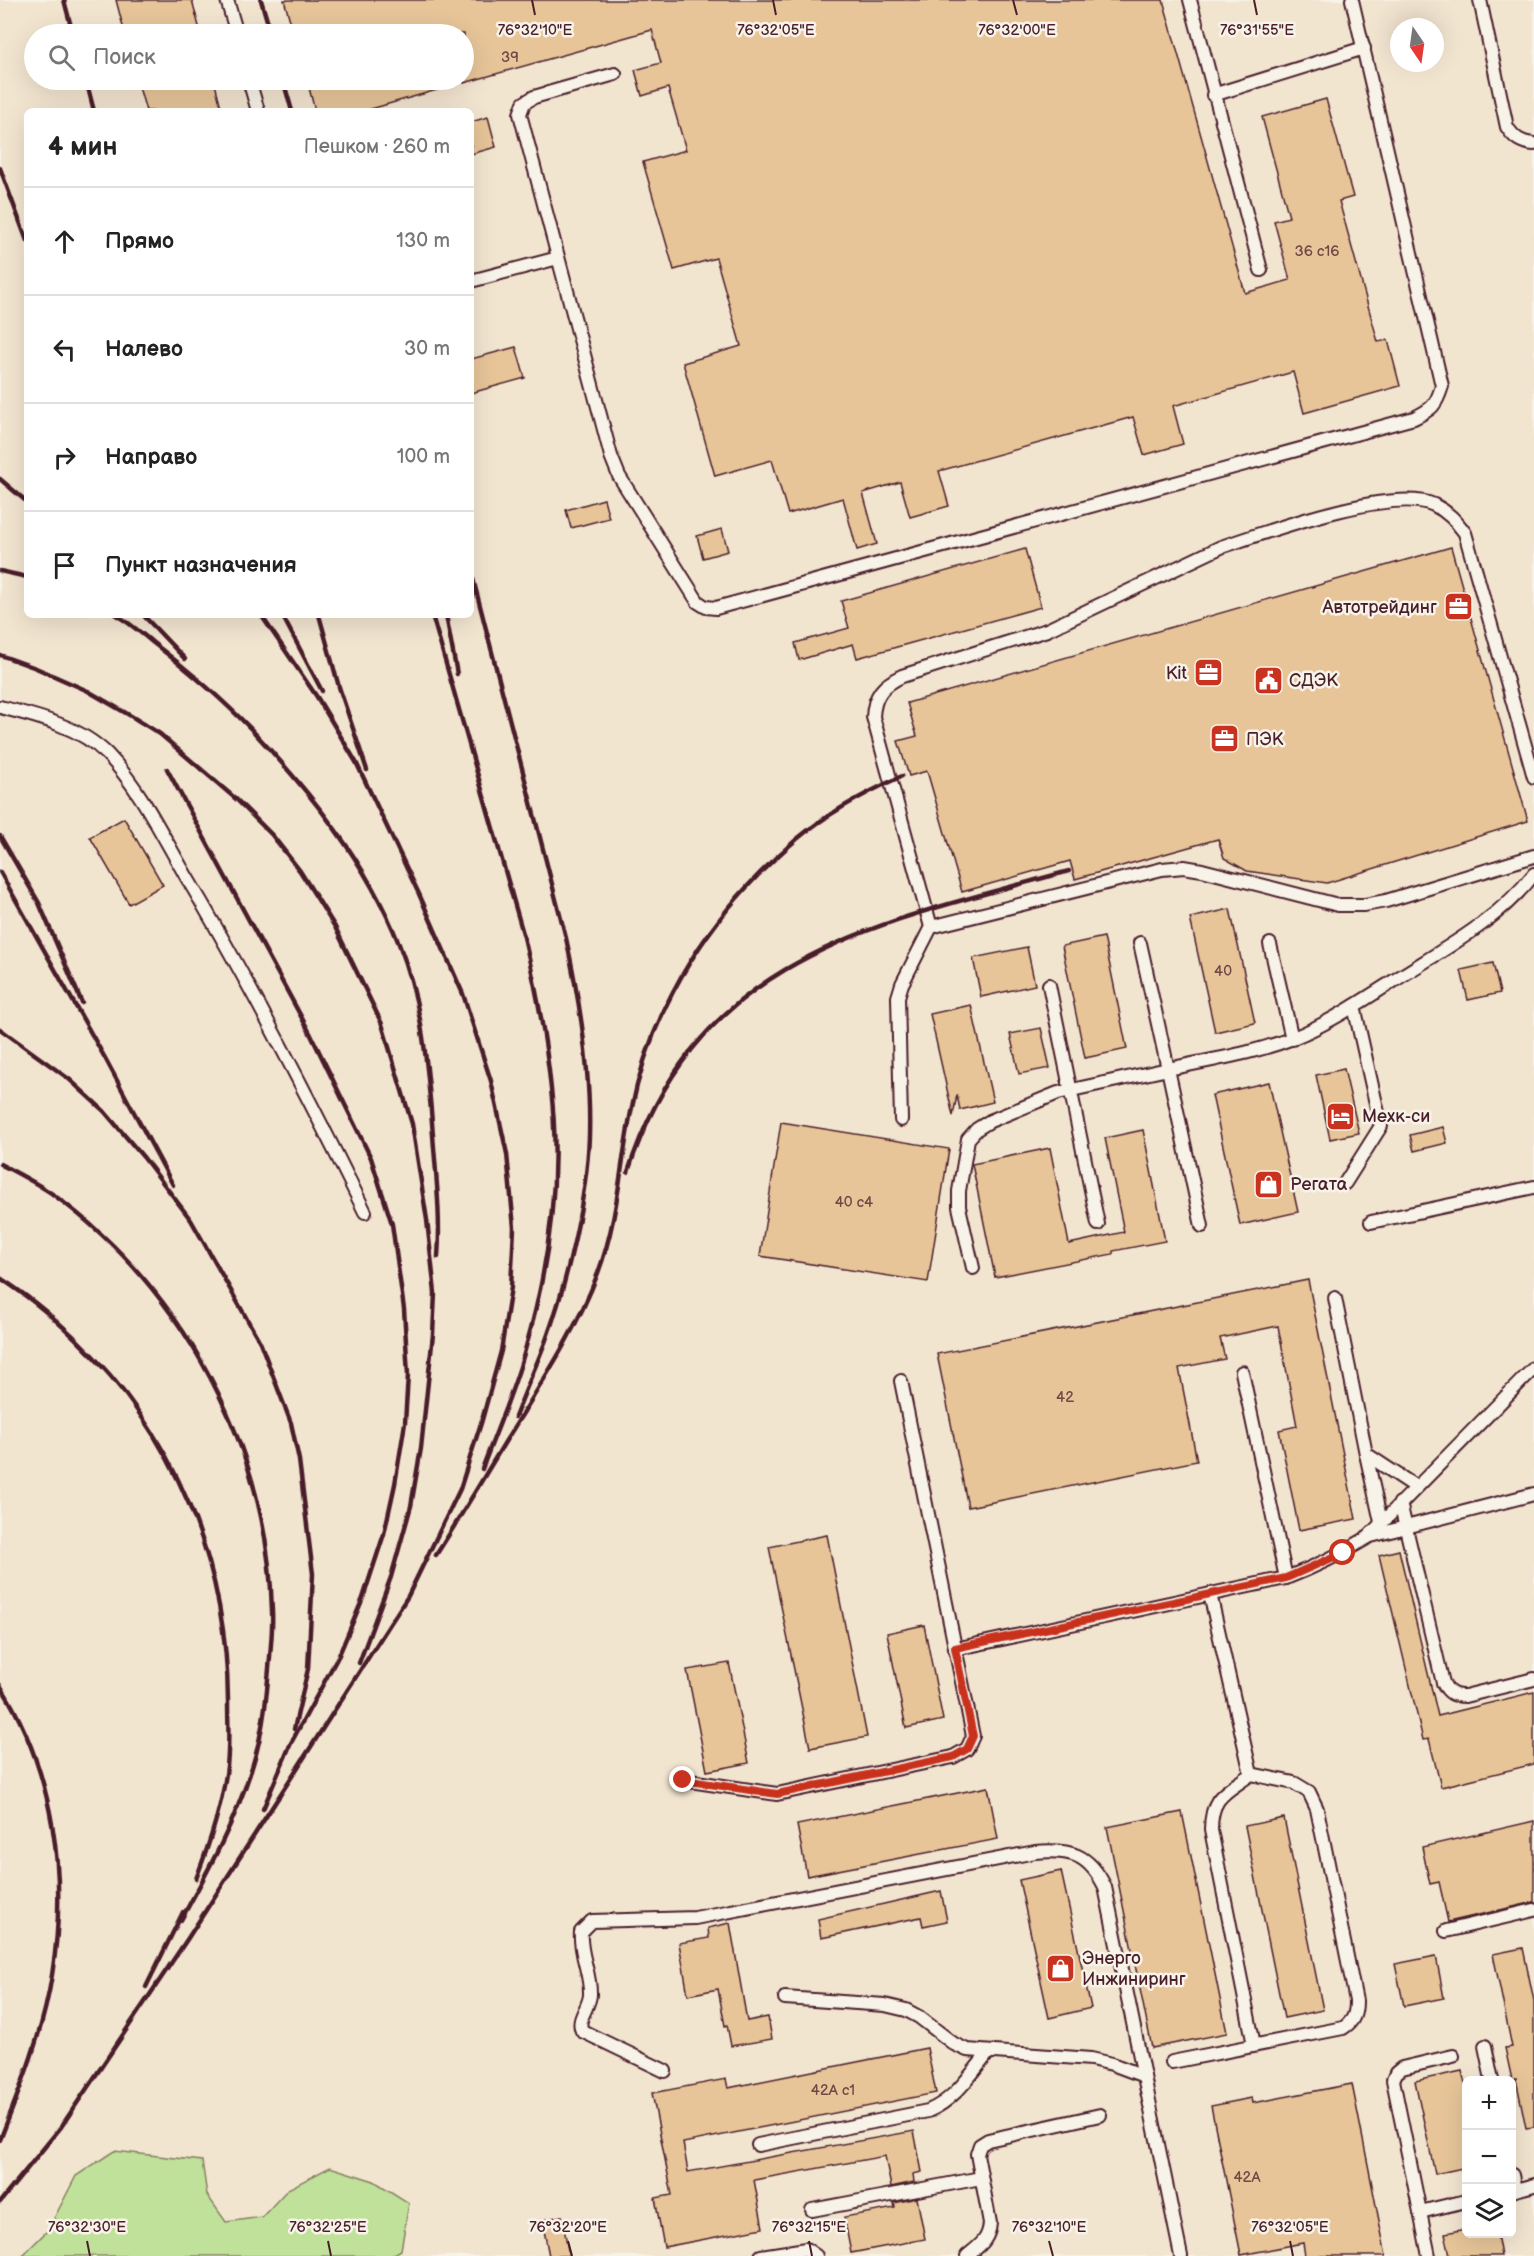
<!DOCTYPE html>
<html lang="ru">
<head>
<meta charset="utf-8">
<style>
  body { margin:0; font-family:"Balsamiq Sans",sans-serif; background:#f6f6f6; color:#222 }
  .controls { position:absolute; right:18px; bottom:18px; display:grid; overflow:hidden; border-radius:9px; box-shadow:0 6px 24px #0002 }
  .controls button { width:54px; height:54px; display:grid; place-items:center; padding:0; border:0; border-bottom:2px solid #e0e0e0; background:#fff; color:#222; font:30px sans-serif }
  .compass { position:absolute; left:1390px; top:18px; width:54px; height:54px; border-radius:50%; background:#fff; box-shadow:0 6px 24px #0002; rotate:167deg }
  .stop { position:absolute; width:18px; height:18px; margin:-14px; border:4px solid #c8321e; border-radius:50%; background:#fff }
  .stop.end { background:#c8321e; border-color:#fff; box-shadow:0 2px 6px #0008 }
  .list { margin:0; padding:0; list-style:none }
  h2 { display:flex; justify-content:space-between; align-items:center; height:78px; margin:0; padding:0 24px; font-size:26px }
  h2 small { font-size:20px; font-weight:400; color:#767676 }
  .list li { display:grid; grid-template-columns:39px 1fr auto; gap:18px; align-items:center; box-sizing:border-box; height:108px; padding:0 24px; border-top:2px solid #e0e0e0 }
  .list b { display:block; font-size:22px; white-space:nowrap }
  .list em { font-size:20px; font-style:normal; color:#767676 }
  .icon { flex:none; width:33px; height:33px; fill:none; stroke:currentColor; stroke-width:2; stroke-linecap:round; stroke-linejoin:round }
  .map { position:relative; flex:none; width:1534px; height:2256px; overflow:hidden }
  .search { position:absolute; background:#fff; box-shadow:0 6px 24px #0002; left:24px; top:24px; width:450px; height:66px; display:flex; align-items:center; gap:15px; box-sizing:border-box; padding:0 21px; border-radius:33px; color:#767676; font-size:22px }
  .panel { position:absolute; background:#fff; box-shadow:0 6px 24px #0002; left:24px; top:108px; width:450px; height:510px; border-radius:9px }
  .map>svg:first-child { display:block }
  .built { fill:#f2e5d0; fill-rule:evenodd }
  .green { fill:#c0e19a; stroke:#858062; stroke-width:1.5 }
  .building { fill:#e7c599; stroke:#4a1f2b; stroke-width:1.5 }
  .lines { fill:none; stroke-linecap:round; stroke-linejoin:round }
  .service-casing { stroke:#4a1f2b; stroke-width:16 }
  .service { stroke:#f7f3e8; stroke-width:12 }
  .rail { stroke:#4a1f2b; stroke-width:4.5 }
  .route { stroke:#c8321e; stroke-width:8 }
  .ticks { fill:none; stroke:#4a1f2b; stroke-width:2 }
  .labels { text-anchor:middle; stroke-width:5; stroke-linejoin:round; paint-order:stroke }
  .number-label { font-size:15px; fill:#714846 }
  .poi-label { font-size:18px; fill:#4a1f2b; stroke:#f7f3e8; text-anchor:start }
  .ticks-label { font-size:15px; text-anchor:middle; fill:#4a1f2b; stroke:#f7f3e8; stroke-width:5; stroke-linejoin:round; paint-order:stroke }
</style>
</head>
<body>
<div class="map">
<svg width="1534" height="2256" viewBox="0 0 1534 2256">
  <rect width="100%" height="100%" fill="#f7f3e8"/>
  <filter id="ink" filterUnits="userSpaceOnUse"><feTurbulence type="fractalNoise" baseFrequency=".0167" numOctaves="2"/><feDisplacementMap in="SourceGraphic" scale="12" xChannelSelector="R" yChannelSelector="G"/><feConvolveMatrix kernelMatrix="1 2 1 2 8 2 1 2 1" color-interpolation-filters="sRGB"/></filter>
  <g filter="url(#ink)">
    <!-- built -->
    <path class="built" d="M 0,0 L 1534,0 L 1534,2256 L 0,2256 ZM 1399,27 L 1435,27 L 1435,63 L 1399,63 ZM 34,34 L 464,34 L 464,80 L 34,80 ZM 27,111 L 471,111 L 471,615 L 27,615 ZM 1466,2080 L 1512,2080 L 1512,2234 L 1466,2234 Z"/>
    <!-- green -->
    <path class="green" d="M 114,2151 L 202,2161 L 207,2195 L 226,2222 L 262,2217 L 288,2189 L 330,2167 L 374,2181 L 409,2203 L 401,2250 L 391,2256 L 22,2256 L 48,2230 L 76,2176 Z"/>
    <!-- building -->
    <g class="building">
      <path d="M 116,0 L 192,0 L 201,34 L 125,34 Z"/>
      <path d="M 284,0 L 1163,0 L 1245,293 L 1290,280 L 1274,221 L 1289,217 L 1262,117 L 1326,99 L 1353,197 L 1339,201 L 1378,342 L 1388,340 L 1400,386 L 1304,413 L 1293,372 L 1173,406 L 1183,444 L 1144,455 L 1133,417 L 939,471 L 949,506 L 910,517 L 900,482 L 863,493 L 877,544 L 857,550 L 843,498 L 788,514 L 772,460 L 715,476 L 683,363 L 741,346 L 716,258 L 674,270 L 643,162 L 686,150 L 668,88 L 642,96 L 635,70 L 661,63 L 652,30 L 464,83 L 464,34 L 294,34 Z"/>
      <path d="M 137,80 L 214,80 L 222,111 L 146,111 Z"/>
      <path d="M 307,80 L 458,80 L 458,84 L 364,111 L 315,111 Z"/>
      <path d="M 488,117 L 496,147 L 471,154 L 471,122 Z"/>
      <path d="M 516,347 L 525,378 L 471,393 L 471,359 Z"/>
      <path d="M 604,499 L 609,518 L 571,528 L 566,510 Z"/>
      <path d="M 722,529 L 728,551 L 703,558 L 697,536 Z"/>
      <path d="M 1451,547 L 1528,821 L 1327,883 L 1247,871 L 1224,858 L 1218,839 L 1075,879 L 1070,861 L 962,892 L 927,771 L 909,776 L 898,741 L 917,736 L 907,703 Z"/>
      <path d="M 1025,549 L 1041,607 L 857,658 L 853,644 L 799,660 L 795,643 L 849,628 L 841,601 Z"/>
      <path d="M 124,818 L 163,885 L 129,904 L 90,837 Z"/>
      <path d="M 1230,909 L 1255,1023 L 1215,1032 L 1190,918 Z"/>
      <path d="M 1104,937 L 1127,1049 L 1085,1058 L 1062,946 Z"/>
      <path d="M 1027,947 L 1035,985 L 981,997 L 973,958 Z"/>
      <path d="M 1493,963 L 1500,993 L 1468,1000 L 1461,970 Z"/>
      <path d="M 971,1005 L 993,1102 L 960,1110 L 957,1095 L 953,1116 L 930,1014 Z"/>
      <path d="M 1041,1028 L 1050,1068 L 1019,1074 L 1010,1034 Z"/>
      <path d="M 1344,1069 L 1359,1133 L 1330,1139 L 1316,1075 Z"/>
      <path d="M 1269,1082 L 1298,1212 L 1240,1225 L 1212,1095 Z"/>
      <path d="M 781,1122 L 949,1149 L 928,1282 L 760,1256 Z"/>
      <path d="M 1443,1127 L 1447,1143 L 1414,1151 L 1410,1135 Z"/>
      <path d="M 1143,1130 L 1165,1241 L 1113,1251 L 1113,1254 L 995,1277 L 972,1164 L 1050,1148 L 1069,1244 L 1124,1232 L 1105,1138 Z"/>
      <path d="M 1308,1280 L 1356,1519 L 1299,1530 L 1279,1430 L 1297,1426 L 1278,1326 L 1220,1338 L 1225,1359 L 1179,1368 L 1197,1461 L 968,1507 L 937,1354 Z"/>
      <path d="M 827,1535 L 867,1737 L 810,1748 L 769,1547 Z"/>
      <path d="M 1399,1550 L 1438,1716 L 1534,1692 L 1534,1764 L 1441,1787 L 1429,1739 L 1423,1740 L 1379,1555 Z"/>
      <path d="M 924,1625 L 943,1720 L 906,1728 L 887,1633 Z"/>
      <path d="M 729,1663 L 749,1763 L 707,1771 L 687,1670 Z"/>
      <path d="M 988,1787 L 998,1839 L 807,1876 L 797,1825 Z"/>
      <path d="M 1182,1812 L 1227,2033 L 1152,2048 L 1107,1827 Z"/>
      <path d="M 1284,1818 L 1323,2010 L 1284,2018 L 1245,1826 Z"/>
      <path d="M 1534,1821 L 1534,1902 L 1448,1922 L 1439,1882 L 1430,1884 L 1422,1847 Z"/>
      <path d="M 1061,1871 L 1091,2008 L 1049,2018 L 1019,1880 Z"/>
      <path d="M 941,1891 L 947,1921 L 923,1926 L 921,1917 L 821,1938 L 818,1919 Z"/>
      <path d="M 730,1923 L 747,2021 L 768,2017 L 772,2039 L 731,2046 L 727,2025 L 725,2026 L 718,1989 L 688,1995 L 679,1943 L 709,1938 L 708,1928 Z"/>
      <path d="M 1523,1948 L 1534,2001 L 1534,2127 L 1526,2128 L 1516,2079 L 1512,2080 L 1505,2048 L 1512,2047 L 1493,1954 Z"/>
      <path d="M 1436,1956 L 1444,1998 L 1404,2006 L 1395,1964 Z"/>
      <path d="M 927,2048 L 936,2093 L 683,2143 L 688,2172 L 914,2131 L 922,2172 L 913,2174 L 914,2182 L 891,2187 L 885,2156 L 754,2180 L 763,2228 L 664,2247 L 655,2198 L 672,2195 L 652,2093 L 726,2079 L 728,2088 Z"/>
      <path d="M 1462,2071 L 1467,2093 L 1467,2167 L 1435,2174 L 1415,2081 Z"/>
      <path d="M 1352,2084 L 1386,2256 L 1305,2256 L 1303,2243 L 1241,2255 L 1211,2106 L 1252,2098 L 1253,2103 Z"/>
      <path d="M 917,2198 L 925,2239 L 851,2253 L 844,2217 L 895,2208 L 894,2203 Z"/>
      <path d="M 562,2216 L 569,2256 L 549,2256 L 542,2220 Z"/>
      <path d="M 1467,2229 L 1467,2234 L 1497,2234 L 1501,2256 L 1450,2256 L 1445,2233 Z"/>
    </g>
    <g class="lines">
      <defs>
        <g id="service">
          <path d="M 227,0 L 237,34"/>
          <path d="M 1190,0 L 1261,270"/>
          <path d="M 1480,0 L 1507,127 C 1514,138 1521,143 1534,144"/>
          <path d="M 615,74 L 534,97 L 524,103 L 520,114 L 611,456 L 619,476 L 698,602 L 706,607 L 716,608 L 1414,418 C 1432,409 1436,406 1442,386 L 1352,0"/>
          <path d="M 249,80 L 258,111"/>
          <path d="M 1213,95 L 1364,48"/>
          <path d="M 471,281 L 558,258"/>
          <path d="M 0,707 C 36,716 79,726 107,754 C 140,788 162,835 186,876 C 251,985 309,1098 365,1212"/>
          <path d="M 931,927 L 1162,869 L 1184,867 L 1202,870 L 1338,905 L 1364,905 L 1386,901 L 1534,856"/>
          <path d="M 1270,944 L 1292,1039"/>
          <path d="M 1049,985 L 1098,1224"/>
          <path d="M 901,1120 L 898,997 L 902,984 L 931,927 L 873,717 C 874,695 883,685 902,676 L 1047,630 L 1221,547 C 1266,532 1392,486 1434,505 C 1448,512 1456,521 1465,533 L 1534,777"/>
          <path d="M 1345,1183 L 1381,1126 L 1354,1006"/>
          <path d="M 1371,1222 L 1534,1187"/>
          <path d="M 1202,1226 L 1168,1069 C 1209,1060 1253,1054 1293,1038 C 1328,1024 1360,1002 1392,982 C 1442,950 1498,921 1534,874"/>
          <path d="M 973,1268 L 959,1207 L 959,1191 L 968,1139 L 977,1129 L 990,1121 L 1058,1093 L 1168,1069 L 1140,943"/>
          <path d="M 1335,1298 L 1366,1454 L 1416,1487"/>
          <path d="M 1242,1372 L 1286,1578"/>
          <path d="M 1366,1454 L 1381,1522"/>
          <path d="M 1400,1503 L 1443,1683 C 1449,1694 1454,1696 1465,1696 L 1534,1679"/>
          <path d="M 1367,1537 L 1534,1494"/>
          <path d="M 1210,1594 L 1251,1774"/>
          <path d="M 955,1649 L 1286,1578 C 1315,1567 1341,1554 1367,1538 L 1534,1368"/>
          <path d="M 683,1780 L 777,1794 L 953,1757 L 967,1749 L 973,1736 L 901,1381"/>
          <path d="M 1446,1931 L 1534,1910"/>
          <path d="M 785,1998 L 885,2005 L 906,2010 L 919,2017 L 954,2044 L 967,2050 L 1091,2059 L 1112,2064 L 1144,2076"/>
          <path d="M 1485,2046 L 1492,2080"/>
          <path d="M 1172,2062 L 1343,2028 C 1354,2021 1356,2013 1356,2001 L 1317,1809 L 1309,1792 L 1294,1783 L 1251,1774 C 1226,1793 1211,1795 1211,1830 L 1254,2045"/>
          <path d="M 665,2071 L 582,2031 C 576,2019 589,2008 590,1995 C 591,1973 579,1954 581,1932 L 592,1921 L 695,1918 L 1035,1852 C 1071,1849 1089,1854 1105,1887 L 1181,2256"/>
          <path d="M 758,2145 L 928,2111 C 955,2100 971,2074 989,2052"/>
          <path d="M 1512,2175 L 1515,2190"/>
          <path d="M 1512,2191 L 1534,2185"/>
          <path d="M 812,2210 L 981,2178"/>
          <path d="M 1420,2212 L 1466,2201"/>
          <path d="M 761,2256 L 806,2249 L 816,2256"/>
          <path d="M 967,2256 C 979,2246 989,2240 990,2223 L 977,2154 L 980,2145 L 988,2140 L 1100,2115"/>
          <path d="M 1429,2256 L 1393,2080 L 1396,2073 L 1402,2068 L 1453,2056"/>
        </g>
      </defs>
      <!-- service casing -->
      <use href="#service" class="service-casing"/>
      <!-- service -->
      <use href="#service" class="service"/>
      <!-- rail -->
      <g class="rail">
        <path d="M 64,0 L 73,34"/>
        <path d="M 261,0 L 271,34"/>
        <path d="M 86,80 L 94,111"/>
        <path d="M 283,80 L 292,111"/>
        <path d="M 0,168 L 27,241"/>
        <path d="M 0,479 L 27,502"/>
        <path d="M 0,571 L 27,577"/>
        <path d="M 471,571 L 566,938 C 580,1002 591,1070 589,1136 C 587,1197 567,1283 546,1340 C 536,1366 525,1391 515,1417"/>
        <path d="M 116,615 C 129,622 141,633 152,642 C 187,669 220,697 251,729 C 310,792 367,862 399,944 C 423,1004 428,1072 433,1135 C 436,1175 441,1217 438,1257"/>
        <path d="M 143,615 L 185,659"/>
        <path d="M 282,615 L 322,691"/>
        <path d="M 319,615 L 339,687 L 367,770"/>
        <path d="M 432,615 L 524,937 C 536,987 546,1038 551,1089 C 561,1175 549,1266 525,1350 C 514,1390 497,1429 482,1469"/>
        <path d="M 446,615 L 457,674"/>
        <path d="M 0,655 L 36,668 L 88,691 L 131,716 L 160,734 L 236,799 L 272,835 L 300,871 L 335,927 L 382,1024 L 412,1124 L 427,1220 L 435,1293 L 433,1334 L 421,1448 L 411,1506 L 391,1577 L 359,1663"/>
        <path d="M 167,769 L 310,1033 L 371,1158 L 392,1224 L 404,1309 L 408,1375 L 405,1423 L 395,1484 L 384,1534 L 363,1598 L 339,1655 L 291,1743 L 263,1809"/>
        <path d="M 0,836 L 39,903 L 82,1003"/>
        <path d="M 0,872 L 105,1058 L 173,1185"/>
        <path d="M 0,1029 L 69,1079 L 104,1111 L 144,1158 L 191,1220 L 260,1342 L 291,1423 L 299,1460 L 313,1574 L 308,1669 L 294,1729"/>
        <path d="M 0,1164 C 17,1173 35,1182 51,1193 C 184,1289 268,1448 272,1611 C 273,1626 271,1642 270,1657 C 267,1693 264,1729 253,1764 C 236,1820 209,1869 181,1920"/>
        <path d="M 628,1172 C 697,956 875,924 1069,871"/>
        <path d="M 0,1278 C 27,1295 52,1316 75,1338 C 175,1434 227,1562 228,1701 C 228,1725 230,1750 226,1774 C 221,1809 209,1845 196,1879"/>
        <path d="M 436,1555 C 460,1518 482,1480 505,1442 C 539,1387 575,1334 598,1273 C 618,1220 620,1166 631,1112 C 652,1003 713,910 797,839 C 828,813 865,793 902,776"/>
        <path d="M 0,1685 C 54,1771 68,1876 52,1975 C 43,2032 21,2087 0,2140"/>
        <path d="M 146,1987 L 183,1912"/>
        <path d="M 0,2202 L 61,2127 L 188,1938 L 408,1596 L 460,1489 L 482,1420 L 501,1351 L 511,1287 L 514,1228 L 507,1154 L 491,1081 L 463,994 L 419,894 L 356,762 L 317,697 L 261,615"/>
      </g>
    </g>
  </g>
  <g class="lines" filter="url(#ink)">
    <!-- route -->
    <path class="route" d="M 683,1780 L 777,1794 L 953,1757 L 967,1749 L 973,1736 L 955,1648 L 1286,1578 L 1343,1553"/>
  </g>
  <!-- ticks -->
  <path class="ticks" d="M 532,0 L 535,15M 773,0 L 776,15M 1013,0 L 1017,15M 1254,0 L 1257,15M 87,2241 L 90,2256M 328,2241 L 331,2256M 568,2241 L 572,2256M 809,2241 L 812,2256M 1049,2241 L 1053,2256M 1290,2241 L 1293,2256"/>
  <!-- icons -->
  <defs>
    <symbol id="office-square" viewBox="-11 -11 22 22"><rect x="-9" y="-9" width="18" height="18" rx="4" fill="#c8321e" stroke="#f7f3e8"/><path d="M-6-3h4V-5.5h4V-3h4V5H-6ZM-1-4.5V-3h2v-1.5ZM-6 0V1H6V0Z" fill="#fff"/></symbol>
    <symbol id="civic-square" viewBox="-11 -11 22 22"><rect x="-9" y="-9" width="18" height="18" rx="4" fill="#c8321e" stroke="#f7f3e8"/><path d="M-.6-6.5H3V-4.5H.6V-3L4-1V1h2V6H-6V1h2V-1L-.6-3ZM-1.2 2.5V6h2.4V2.5Z" fill="#fff"/></symbol>
    <symbol id="hotel-square" viewBox="-11 -11 22 22"><rect x="-9" y="-9" width="18" height="18" rx="4" fill="#c8321e" stroke="#f7f3e8"/><path d="M-6-4.5h1.5V1H6V5H4.5V3h-9V5H-6ZM-4 0a1.8 1.8 0 1 1 3.6 0ZM.5 0V-2.5h3Q6-2.5 6 0Z" fill="#fff"/></symbol>
    <symbol id="shop-square" viewBox="-11 -11 22 22"><rect x="-9" y="-9" width="18" height="18" rx="4" fill="#c8321e" stroke="#f7f3e8"/><path d="M-5-2.5h2.3a2.7 3.5 0 0 1 5.4 0H5L5.5 6h-11ZM-1.5-2.5h3a1.5 2.3 0 0 0-3 0Z" fill="#fff"/></symbol>
  </defs>
  <g fill-rule="evenodd">
    <use href="#office-square" x="1442" y="590" width="33" height="33"/>
    <use href="#office-square" x="1192" y="656" width="33" height="33"/>
    <use href="#civic-square" x="1252" y="664" width="33" height="33"/>
    <use href="#office-square" x="1208" y="722" width="33" height="33"/>
    <use href="#hotel-square" x="1324" y="1100" width="33" height="33"/>
    <use href="#shop-square" x="1252" y="1168" width="33" height="33"/>
    <use href="#shop-square" x="1044" y="1952" width="33" height="33"/>
  </g>
  <g class="labels">
    <!-- number labels -->
    <g class="number-label">
      <text x="510" y="62">39</text>
      <text x="1317" y="256">36 с16</text>
      <text x="1223" y="976">40</text>
      <text x="854" y="1207">40 с4</text>
      <text x="1065" y="1402">42</text>
      <text x="833" y="2095">42А с1</text>
      <text x="1247" y="2182">42А</text>
    </g>
    <!-- poi labels -->
    <g class="poi-label">
      <text x="1437" y="613" text-anchor="end">Автотрейдинг</text>
      <text x="1187" y="679" text-anchor="end">Kit</text>
      <text x="1289" y="686">СДЭК</text>
      <text x="1246" y="745">ПЭК</text>
      <text x="1362" y="1122">Мехк-си</text>
      <text x="1290" y="1190">Регата</text>
      <text x="1082" y="1964">Энерго<tspan x="1082" dy="21">Инжиниринг</tspan></text>
    </g>
  </g>
  <g class="ticks-label">
    <text x="535" y="35">76°32'10"E</text>
    <text x="776" y="35">76°32'05"E</text>
    <text x="1017" y="35">76°32'00"E</text>
    <text x="1257" y="35">76°31'55"E</text>
    <text x="87" y="2232">76°32'30"E</text>
    <text x="328" y="2232">76°32'25"E</text>
    <text x="568" y="2232">76°32'20"E</text>
    <text x="809" y="2232">76°32'15"E</text>
    <text x="1049" y="2232">76°32'10"E</text>
    <text x="1290" y="2232">76°32'05"E</text>
  </g>
</svg>
<div class="controls">
<button>+</button>
<button>−</button>
<button><svg class="icon" aria-label="layers" viewBox="0 0 24 24"><path d="M12 4l9 5-9 5-9-5zM3 14l9 5 9-5"/></svg></button>
</div>
<svg class="compass" viewBox="-18 -18 36 36"><path d="M0-13l5 13h-10z" fill="#e53935"/><path d="M0 13l5-13h-10z" fill="#767676"/></svg>
<div class="stop" style="left:1343px;top:1553px"></div>
<div class="stop end" style="left:683px;top:1780px"></div>
<div class="search"><svg class="icon" aria-label="search" viewBox="0 0 24 24"><circle cx="10" cy="10" r="6"/><path d="M15 15l6 6"/></svg>Поиск</div>
<section class="panel">
<h2>4 мин<small>Пешком · 260 m</small></h2>
<ul class="list">
<li><svg class="icon" aria-label="ahead" viewBox="0 0 24 24"><path d="M12 20V5M6 11l6-6 6 6"/></svg><div><b>Прямо</b></div><em>130 m</em></li>
<li><svg class="icon" aria-label="left" viewBox="0 0 24 24"><path d="M17 20v-9H6M10 6l-5 5 5 5"/></svg><div><b>Налево</b></div><em>30 m</em></li>
<li><svg class="icon" aria-label="right" viewBox="0 0 24 24"><path d="M7 20v-9h11M14 6l5 5-5 5"/></svg><div><b>Направо</b></div><em>100 m</em></li>
<li><svg class="icon" aria-label="arrive" viewBox="0 0 24 24"><path d="M6 21V4h12l-3 4 3 4H6"/></svg><div><b>Пункт назначения</b></div></li>
</ul>
</section>
</div>
</body>
</html>
